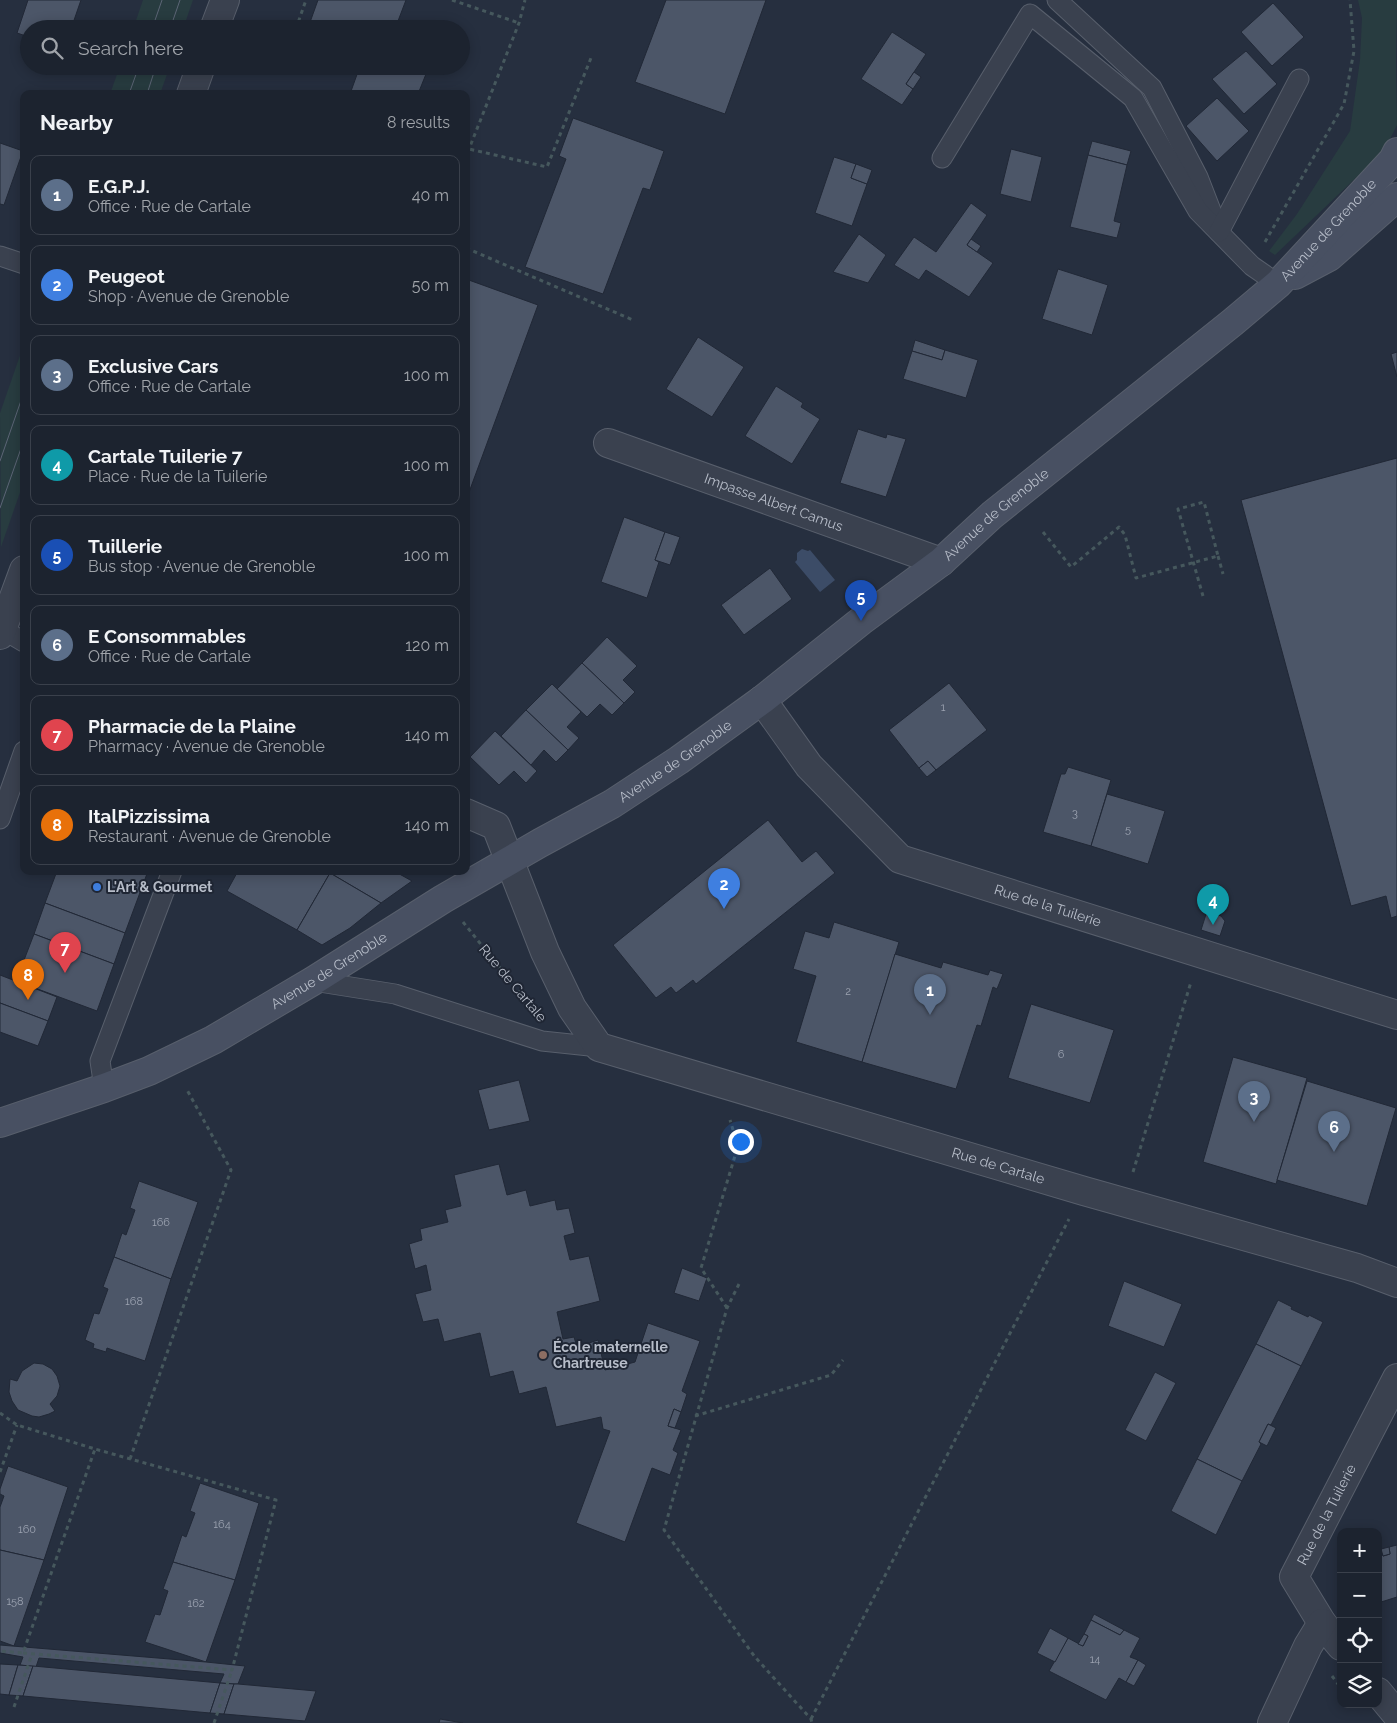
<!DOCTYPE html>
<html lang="en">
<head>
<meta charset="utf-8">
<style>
  body { margin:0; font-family:Raleway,sans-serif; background:#292f3b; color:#f1f3f6 }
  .controls { position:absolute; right:15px; bottom:15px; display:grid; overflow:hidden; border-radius:10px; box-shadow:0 2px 12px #0003 }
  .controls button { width:45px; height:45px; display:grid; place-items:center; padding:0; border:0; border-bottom:1px solid #3a404b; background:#1c232f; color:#f1f3f6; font:25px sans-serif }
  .you { position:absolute; left:740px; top:1141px; width:18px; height:18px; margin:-12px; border:4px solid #fff; border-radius:50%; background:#1a73e8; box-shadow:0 0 0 8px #1a73e833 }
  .badge { display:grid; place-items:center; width:32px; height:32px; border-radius:50%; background:#b45309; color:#fff; font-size:16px; font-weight:700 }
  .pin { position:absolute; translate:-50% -41px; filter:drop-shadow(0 1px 2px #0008) }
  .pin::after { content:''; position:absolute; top:26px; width:18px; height:15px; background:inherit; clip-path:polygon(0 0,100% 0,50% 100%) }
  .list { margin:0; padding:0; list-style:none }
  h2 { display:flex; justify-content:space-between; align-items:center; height:65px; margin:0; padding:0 20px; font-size:21px }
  h2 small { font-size:16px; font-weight:400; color:#a0a4aa }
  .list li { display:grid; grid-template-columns:32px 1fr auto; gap:15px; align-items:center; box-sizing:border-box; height:80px; margin:0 10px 10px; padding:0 10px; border:1px solid #3a404b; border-radius:10px }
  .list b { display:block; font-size:19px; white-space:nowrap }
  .list p { margin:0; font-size:16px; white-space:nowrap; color:#a0a4aa }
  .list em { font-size:16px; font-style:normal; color:#a0a4aa }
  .icon { flex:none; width:28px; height:28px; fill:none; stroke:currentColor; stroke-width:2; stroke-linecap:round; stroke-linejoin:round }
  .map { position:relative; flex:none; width:1397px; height:1723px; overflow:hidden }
  .search { position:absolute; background:#1c232f; box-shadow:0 2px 12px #0003; left:20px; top:20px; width:450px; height:55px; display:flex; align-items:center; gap:12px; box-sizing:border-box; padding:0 18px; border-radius:28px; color:#a0a4aa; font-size:19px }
  .panel { position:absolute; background:#1c232f; box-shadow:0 2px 12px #0003; left:20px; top:90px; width:450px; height:785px; border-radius:10px }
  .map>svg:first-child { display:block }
  .green { fill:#283c40 }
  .water { fill:#3c4c67 }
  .building { fill:#4c5668; stroke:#212836 }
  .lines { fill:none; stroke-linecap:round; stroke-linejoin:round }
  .lane-casing { stroke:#585f6c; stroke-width:21 }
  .street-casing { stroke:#585f6c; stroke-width:30 }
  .secondary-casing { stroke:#585f6c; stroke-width:30 }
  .path { stroke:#46585d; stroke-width:3; stroke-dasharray:4 4; stroke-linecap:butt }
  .lane { stroke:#3a414f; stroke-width:19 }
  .street { stroke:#3a414f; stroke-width:28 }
  .secondary { stroke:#485062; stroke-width:28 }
  .tram { stroke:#5c6576; stroke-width:1 }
  .shop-dot { fill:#3f7fe0; stroke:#1f2634; stroke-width:2 }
  .education-dot { fill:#8d6e63; stroke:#1f2634; stroke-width:2 }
  .labels { text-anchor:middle; stroke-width:4; stroke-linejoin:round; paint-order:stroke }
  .number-label { font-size:11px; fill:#9ca3b1 }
  .street-label { font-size:14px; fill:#b7bdc9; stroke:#1f2634 }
  .poi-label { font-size:14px; font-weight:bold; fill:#b7bdc9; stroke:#1f2634; text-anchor:start }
</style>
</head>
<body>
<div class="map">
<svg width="1397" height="1723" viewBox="0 0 1397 1723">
  <rect width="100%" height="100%" fill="#262f3f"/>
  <!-- green -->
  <g class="green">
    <path d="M 143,0 L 193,0 L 183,29 L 133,29 Z"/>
    <path d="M 1358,0 L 1397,0 L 1396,62 L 1397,125 L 1384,151 L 1275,255 L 1269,251 L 1297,214 L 1350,131 L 1360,60 L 1362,18 Z"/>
    <path d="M 120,66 L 170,66 L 160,94 L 110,94 Z"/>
    <path d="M 24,344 L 24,481 L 1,547 L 0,413 Z"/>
  </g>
  <!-- water -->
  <path class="water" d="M 802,549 L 808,551 L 810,550 L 835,580 L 820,592 L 795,562 L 797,560 L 797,553 Z"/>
  <!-- building -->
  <g class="building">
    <path d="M 28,0 L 81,0 L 71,29 L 29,29 L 29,37 L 17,33 Z"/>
    <path d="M 318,0 L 406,0 L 395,29 L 319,29 L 309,25 Z"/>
    <path d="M 666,0 L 766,0 L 725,114 L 635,82 Z"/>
    <path d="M 1273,3 L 1304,37 L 1272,66 L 1241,32 Z"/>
    <path d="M 892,32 L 926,54 L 906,84 L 913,89 L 902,105 L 861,79 Z"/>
    <path d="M 1246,51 L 1277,84 L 1244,114 L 1212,79 Z"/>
    <path d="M 360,66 L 421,66 L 428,69 L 418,94 L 350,94 Z"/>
    <path d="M 914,72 L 921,77 L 913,89 L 906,84 Z"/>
    <path d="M 1217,98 L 1249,131 L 1217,161 L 1186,126 Z"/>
    <path d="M 573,118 L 664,151 L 650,190 L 643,188 L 603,294 L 525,267 L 566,159 L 559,156 Z"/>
    <path d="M 1092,141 L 1131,151 L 1127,165 L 1088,155 Z"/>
    <path d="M 0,143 L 23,151 L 4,205 L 0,204 Z"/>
    <path d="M 1011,149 L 1042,157 L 1031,202 L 1000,194 Z"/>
    <path d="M 1088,155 L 1127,165 L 1114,221 L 1121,223 L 1117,238 L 1070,227 Z"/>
    <path d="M 834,157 L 856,164 L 851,178 L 867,184 L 852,226 L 815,213 Z"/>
    <path d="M 856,164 L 872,170 L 867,184 L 851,178 Z"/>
    <path d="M 971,203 L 987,215 L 967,245 L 993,263 L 969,297 L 926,270 L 919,280 L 894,265 L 914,237 L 936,252 Z"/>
    <path d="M 859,234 L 886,255 L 868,283 L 833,272 Z"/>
    <path d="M 971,239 L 981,246 L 977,252 L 967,245 Z"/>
    <path d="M 1058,269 L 1108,285 L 1092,335 L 1042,319 Z"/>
    <path d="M 466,279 L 538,305 L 468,495 L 466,495 Z"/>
    <path d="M 698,337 L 744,367 L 712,417 L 666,389 Z"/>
    <path d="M 915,340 L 945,350 L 942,360 L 912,351 Z"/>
    <path d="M 945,350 L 978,360 L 966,398 L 903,379 L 912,351 L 942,360 Z"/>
    <path d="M 1397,352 L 1397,377 L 1391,354 Z"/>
    <path d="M 776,386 L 803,403 L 801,407 L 820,419 L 792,464 L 745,436 Z"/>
    <path d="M 858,429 L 886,438 L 887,434 L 906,439 L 886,497 L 840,483 Z"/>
    <path d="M 1397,458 L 1397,916 L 1391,918 L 1386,896 L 1351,906 L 1241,500 Z"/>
    <path d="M 624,517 L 665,532 L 655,560 L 659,562 L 647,598 L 601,582 Z"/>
    <path d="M 665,532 L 680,537 L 670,565 L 655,560 Z"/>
    <path d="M 770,568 L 792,599 L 744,635 L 721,605 Z"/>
    <path d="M 607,637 L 637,666 L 623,680 L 635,692 L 624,703 L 582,663 Z"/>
    <path d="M 582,663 L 624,703 L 612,715 L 600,704 L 587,717 L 557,689 Z"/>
    <path d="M 949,683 L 987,730 L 936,770 L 928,761 L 919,768 L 889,730 Z"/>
    <path d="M 552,684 L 581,712 L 567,727 L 579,738 L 568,750 L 526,710 Z"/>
    <path d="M 526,710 L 568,750 L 556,762 L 544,750 L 531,765 L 501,736 Z"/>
    <path d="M 495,731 L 537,771 L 526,783 L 514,771 L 499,785 L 470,757 Z"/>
    <path d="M 928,761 L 936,770 L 927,777 L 919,768 Z"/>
    <path d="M 1068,767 L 1111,780 L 1091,846 L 1043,832 L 1061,774 L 1065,774 Z"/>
    <path d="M 1107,794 L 1165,811 L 1148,864 L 1091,846 Z"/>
    <path d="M 768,820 L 802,862 L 816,851 L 835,873 L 696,984 L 693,980 L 676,993 L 671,987 L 656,998 L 613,945 Z"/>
    <path d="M 57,871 L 148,871 L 125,933 L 45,903 Z"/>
    <path d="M 238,871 L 394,871 L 412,881 L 381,903 L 330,873 L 297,930 L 227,891 Z"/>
    <path d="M 330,873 L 381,903 L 350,928 L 322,945 L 297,930 Z"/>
    <path d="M 45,903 L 125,933 L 114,964 L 34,934 Z"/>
    <path d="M 1207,911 L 1221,916 L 1225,921 L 1220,936 L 1201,930 Z"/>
    <path d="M 834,922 L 899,942 L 862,1062 L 796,1042 L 816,976 L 793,969 L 805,931 L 829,938 Z"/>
    <path d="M 34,934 L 114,964 L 97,1011 L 16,981 Z"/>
    <path d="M 895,954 L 941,968 L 943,962 L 988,975 L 990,970 L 1003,974 L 997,989 L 993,987 L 981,1026 L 977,1025 L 956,1089 L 862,1062 Z"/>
    <path d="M 0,975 L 57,997 L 48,1021 L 0,1003 Z"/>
    <path d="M 0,1003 L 48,1021 L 38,1046 L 0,1032 Z"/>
    <path d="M 1031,1004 L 1114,1030 L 1090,1103 L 1008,1078 Z"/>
    <path d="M 1233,1057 L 1307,1078 L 1276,1184 L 1203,1162 Z"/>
    <path d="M 519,1080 L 530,1121 L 489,1130 L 478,1090 Z"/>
    <path d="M 1307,1081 L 1396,1108 L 1367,1206 L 1277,1180 Z"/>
    <path d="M 499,1164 L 507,1195 L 526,1190 L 530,1206 L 555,1200 L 557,1210 L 569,1208 L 575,1233 L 564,1236 L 570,1260 L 589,1256 L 600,1301 L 557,1312 L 563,1339 L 574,1337 L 577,1347 L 598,1340 L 605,1370 L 635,1362 L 648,1323 L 700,1341 L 682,1391 L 687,1394 L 681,1412 L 674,1409 L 668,1426 L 681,1430 L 673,1450 L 678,1453 L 670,1475 L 652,1468 L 625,1542 L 576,1523 L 610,1431 L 603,1429 L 601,1417 L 556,1427 L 546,1387 L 519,1394 L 513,1371 L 490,1377 L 480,1333 L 444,1342 L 438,1319 L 423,1322 L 415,1294 L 431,1290 L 426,1265 L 415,1269 L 409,1244 L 422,1240 L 420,1229 L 448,1222 L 445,1210 L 461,1206 L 454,1175 Z"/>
    <path d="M 139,1181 L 198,1202 L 171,1279 L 114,1257 L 122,1233 L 126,1235 L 135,1210 L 130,1208 Z"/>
    <path d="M 114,1257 L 171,1279 L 145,1361 L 107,1348 L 106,1352 L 93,1348 L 94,1344 L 85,1340 L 94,1313 L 99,1314 L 108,1289 L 103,1287 Z"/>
    <path d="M 682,1268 L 707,1278 L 699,1301 L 674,1293 Z"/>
    <path d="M 1124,1281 L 1182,1304 L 1164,1347 L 1108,1326 Z"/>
    <path d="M 1278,1300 L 1292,1307 L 1291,1309 L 1308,1317 L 1309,1315 L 1323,1322 L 1301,1366 L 1256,1344 Z"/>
    <path d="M 1256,1344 L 1301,1366 L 1271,1425 L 1268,1424 L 1259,1442 L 1261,1444 L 1242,1481 L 1197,1459 Z"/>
    <path d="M 34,1363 L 43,1364 L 52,1369 L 57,1376 L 60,1386 L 57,1396 L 50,1404 L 55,1411 L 49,1414 L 39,1417 L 32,1416 L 18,1410 L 12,1401 L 9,1392 L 10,1379 L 17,1381 L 22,1371 Z"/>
    <path d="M 1155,1372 L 1176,1383 L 1146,1441 L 1125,1430 Z"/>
    <path d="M 674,1409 L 681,1412 L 675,1428 L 668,1426 Z"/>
    <path d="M 1268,1424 L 1276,1428 L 1267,1446 L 1259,1442 Z"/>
    <path d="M 1197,1459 L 1242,1481 L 1216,1535 L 1171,1511 Z"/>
    <path d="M 8,1466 L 68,1487 L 44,1560 L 0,1550 L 0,1507 L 4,1496 L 0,1494 L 0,1489 Z"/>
    <path d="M 200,1483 L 259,1503 L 235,1580 L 173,1562 L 182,1535 L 186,1537 L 195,1513 L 190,1511 Z"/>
    <path d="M 1397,1545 L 1397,1597 L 1378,1603 L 1378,1550 L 1381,1549 L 1383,1556 L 1390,1554 L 1389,1547 Z"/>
    <path d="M 1389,1547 L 1390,1554 L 1383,1556 L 1381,1549 Z"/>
    <path d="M 0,1550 L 44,1560 L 14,1646 L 0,1641 Z"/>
    <path d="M 173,1562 L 235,1580 L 206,1662 L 145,1642 L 155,1614 L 160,1615 L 168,1591 L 163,1589 Z"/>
    <path d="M 1094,1614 L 1124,1630 L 1120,1635 L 1091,1620 Z"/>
    <path d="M 1091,1620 L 1120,1635 L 1124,1630 L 1140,1638 L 1130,1657 L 1138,1660 L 1126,1682 L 1119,1678 L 1106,1700 L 1049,1671 L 1068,1638 L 1083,1646 L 1088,1636 L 1084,1634 Z"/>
    <path d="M 1050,1628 L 1068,1638 L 1055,1662 L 1037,1653 Z"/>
    <path d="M 1084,1634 L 1088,1636 L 1083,1646 L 1078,1644 Z"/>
    <path d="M 0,1645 L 206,1662 L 245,1666 L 238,1684 L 234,1684 L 220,1683 L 224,1674 L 39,1658 L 36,1667 L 20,1665 L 23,1657 L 0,1653 Z"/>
    <path d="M 1138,1660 L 1146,1665 L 1134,1686 L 1126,1682 Z"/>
    <path d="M 0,1664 L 18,1665 L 9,1695 L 0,1694 Z"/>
    <path d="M 18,1665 L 33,1666 L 23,1696 L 9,1695 Z"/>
    <path d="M 33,1666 L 220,1683 L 210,1713 L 23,1696 Z"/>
    <path d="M 220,1683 L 234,1684 L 224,1714 L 210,1713 Z"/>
    <path d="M 234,1684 L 238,1684 L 316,1691 L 305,1721 L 224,1714 Z"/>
    <path d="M 440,1719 L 463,1723 L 439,1723 Z"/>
  </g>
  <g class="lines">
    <defs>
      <g id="lane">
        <path d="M 1057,0 L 1152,88 L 1198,177 L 1217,226"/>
        <path d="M 942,158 L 1030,14 L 1133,98 L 1198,211 L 1252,266 L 1278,284"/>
        <path d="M 1219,232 L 1299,79"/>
        <path d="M 0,256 L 24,264"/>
        <path d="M 2,629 L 24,642"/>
        <path d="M 0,819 L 24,751"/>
        <path d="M 313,981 L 395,994 L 542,1041 L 599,1047"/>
        <path d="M 104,1088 L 100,1061 L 172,871"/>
      </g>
      <g id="street">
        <path d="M 214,29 L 225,0"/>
        <path d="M 191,94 L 201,66"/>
        <path id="s1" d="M 608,443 L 941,562"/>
        <path d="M 0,635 L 24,570"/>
        <path id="s2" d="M 762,700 L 809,766 L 900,859 L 1397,1015"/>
        <path id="s3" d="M 466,813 L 496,826 L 545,952 L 572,1008 L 599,1047 L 1084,1191 L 1357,1268 L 1397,1283"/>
        <path id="s4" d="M 1341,1646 L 1322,1623 L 1294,1577 L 1397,1378"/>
        <path d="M 1378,1692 L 1397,1715"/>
        <path d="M 1272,1723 L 1308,1646 L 1322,1623"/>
      </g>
      <g id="secondary">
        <path d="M 1295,275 L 1329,257 L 1397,197"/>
        <path id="s5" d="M 0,1123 L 104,1088 L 149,1071 L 213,1040 L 313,981 L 443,899 L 540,843 L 612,804 L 679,760 L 762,700 L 861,621 L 941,562 L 992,515 L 1233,322 L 1278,284 L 1393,160 L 1397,152"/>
      </g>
    </defs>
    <!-- lane casing -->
    <use href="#lane" class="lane-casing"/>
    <!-- street casing -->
    <use href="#street" class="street-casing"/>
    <!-- secondary casing -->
    <use href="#secondary" class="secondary-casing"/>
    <!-- path -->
    <g class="path">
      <path d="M 452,0 L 519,23"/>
      <path d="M 302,29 L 299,20 L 306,0"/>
      <path d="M 316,66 L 317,71"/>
      <path d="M 466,148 L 469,149 L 519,23 L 525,0"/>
      <path d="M 466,155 L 469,149 L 547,167 L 591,58"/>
      <path d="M 1265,242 L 1344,104 L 1354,51 L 1350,0"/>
      <path d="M 466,248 L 633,320"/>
      <path d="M 1043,532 L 1071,567 L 1119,527 L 1125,535 L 1136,578 L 1218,556 L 1204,502 L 1178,509 L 1203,596"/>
      <path d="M 1218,556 L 1223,574"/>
      <path d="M 463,922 L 533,1009"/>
      <path d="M 1133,1172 L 1191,982"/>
      <path d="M 739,1284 L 727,1308 L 664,1530 L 755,1657 L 811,1719 L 812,1723"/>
      <path d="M 727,1308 L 701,1268 L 738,1146 L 730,1120"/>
      <path d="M 0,1413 L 17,1425 L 95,1449 L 23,1653 L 0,1651"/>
      <path d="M 695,1416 L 831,1375 L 843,1360"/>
      <path d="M 130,1459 L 231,1170 L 186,1088"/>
      <path d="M 0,1472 L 17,1425"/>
      <path d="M 23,1653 L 232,1670 L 276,1500 L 95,1449"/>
      <path d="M 1332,1676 L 1341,1688"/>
      <path d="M 14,1707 L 32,1654"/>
      <path d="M 811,1719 L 1069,1219"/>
      <path d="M 214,1723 L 232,1670"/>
    </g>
    <!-- lane -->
    <use href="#lane" class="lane"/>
    <!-- street -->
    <use href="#street" class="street"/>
    <!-- secondary -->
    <use href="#secondary" class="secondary"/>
    <!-- tram -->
    <g class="tram">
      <path d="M 152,29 L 162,0"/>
      <path d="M 170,29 L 180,0"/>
      <path d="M 129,94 L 139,66"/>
      <path d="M 147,94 L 156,66"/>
      <path d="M 0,461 L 24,392"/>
      <path d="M 0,508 L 24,440"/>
    </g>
  </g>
  <!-- markers -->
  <circle class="shop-dot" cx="97" cy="887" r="5"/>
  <circle class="education-dot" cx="543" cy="1355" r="5"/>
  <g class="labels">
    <!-- number labels -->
    <g class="number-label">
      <text x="943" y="711">1</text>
      <text x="1075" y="817">3</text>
      <text x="1128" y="833">5</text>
      <text x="848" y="995">2</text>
      <text x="1061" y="1058">6</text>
      <text x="161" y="1226">166</text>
      <text x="134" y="1305">168</text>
      <text x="222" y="1528">164</text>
      <text x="27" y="1533">160</text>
      <text x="15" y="1605">158</text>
      <text x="196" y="1607">162</text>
      <text x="1095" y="1663">14</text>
    </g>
    <!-- street labels -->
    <g class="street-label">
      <text dy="5" stroke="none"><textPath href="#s5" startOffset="1612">Avenue de Grenoble</textPath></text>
      <text dy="5" stroke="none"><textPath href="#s1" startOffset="176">Impasse Albert Camus</textPath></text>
      <text dy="5" stroke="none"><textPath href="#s5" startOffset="1174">Avenue de Grenoble</textPath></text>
      <text dy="5" stroke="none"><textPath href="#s5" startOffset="769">Avenue de Grenoble</textPath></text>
      <text dy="5" stroke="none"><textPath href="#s2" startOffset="366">Rue de la Tuilerie</textPath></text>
      <text dy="5" stroke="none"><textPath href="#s5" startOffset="364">Avenue de Grenoble</textPath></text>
      <text transform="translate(513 983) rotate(50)" y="5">Rue de Cartale</text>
      <text dy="5" stroke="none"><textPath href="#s3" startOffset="694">Rue de Cartale</textPath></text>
      <text dy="5" stroke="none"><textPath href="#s4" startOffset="154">Rue de la Tuilerie</textPath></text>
    </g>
    <!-- poi labels -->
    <g class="poi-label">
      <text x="107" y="892">L'Art &amp; Gourmet</text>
      <text x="553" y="1352">École maternelle<tspan x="553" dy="16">Chartreuse</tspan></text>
    </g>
  </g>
</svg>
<div class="controls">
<button>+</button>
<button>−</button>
<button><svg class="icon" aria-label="locate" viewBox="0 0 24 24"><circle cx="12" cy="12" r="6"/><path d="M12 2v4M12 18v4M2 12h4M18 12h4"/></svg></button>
<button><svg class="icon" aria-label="layers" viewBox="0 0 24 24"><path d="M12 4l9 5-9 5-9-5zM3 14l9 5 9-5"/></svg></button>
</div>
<div class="you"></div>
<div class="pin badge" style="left:930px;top:1015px;background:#5c6f8a">1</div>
<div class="pin badge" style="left:724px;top:909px;background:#3f7fe0">2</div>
<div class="pin badge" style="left:1254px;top:1122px;background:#5c6f8a">3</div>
<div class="pin badge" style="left:1213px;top:925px;background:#0f9aa8">4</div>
<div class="pin badge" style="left:861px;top:621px;background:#1a4fb4">5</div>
<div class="pin badge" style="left:1334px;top:1152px;background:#5c6f8a">6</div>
<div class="pin badge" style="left:65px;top:973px;background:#e0444e">7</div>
<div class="pin badge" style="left:28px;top:1000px;background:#e8710a">8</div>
<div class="search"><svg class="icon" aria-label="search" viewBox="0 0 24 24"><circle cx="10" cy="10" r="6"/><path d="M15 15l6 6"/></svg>Search here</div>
<section class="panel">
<h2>Nearby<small>8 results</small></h2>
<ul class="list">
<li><span class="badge" style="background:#5c6f8a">1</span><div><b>E.G.P.J.</b><p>Office · Rue de Cartale</p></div><em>40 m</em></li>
<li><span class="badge" style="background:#3f7fe0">2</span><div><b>Peugeot</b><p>Shop · Avenue de Grenoble</p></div><em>50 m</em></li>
<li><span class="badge" style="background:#5c6f8a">3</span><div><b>Exclusive Cars</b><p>Office · Rue de Cartale</p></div><em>100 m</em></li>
<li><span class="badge" style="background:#0f9aa8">4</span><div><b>Cartale Tuilerie 7</b><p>Place · Rue de la Tuilerie</p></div><em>100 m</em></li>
<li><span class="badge" style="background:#1a4fb4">5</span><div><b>Tuillerie</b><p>Bus stop · Avenue de Grenoble</p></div><em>100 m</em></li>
<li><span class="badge" style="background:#5c6f8a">6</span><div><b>E Consommables</b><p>Office · Rue de Cartale</p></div><em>120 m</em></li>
<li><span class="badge" style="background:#e0444e">7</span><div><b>Pharmacie de la Plaine</b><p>Pharmacy · Avenue de Grenoble</p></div><em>140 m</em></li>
<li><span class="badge" style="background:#e8710a">8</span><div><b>ItalPizzissima</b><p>Restaurant · Avenue de Grenoble</p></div><em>140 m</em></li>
</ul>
</section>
</div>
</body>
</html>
